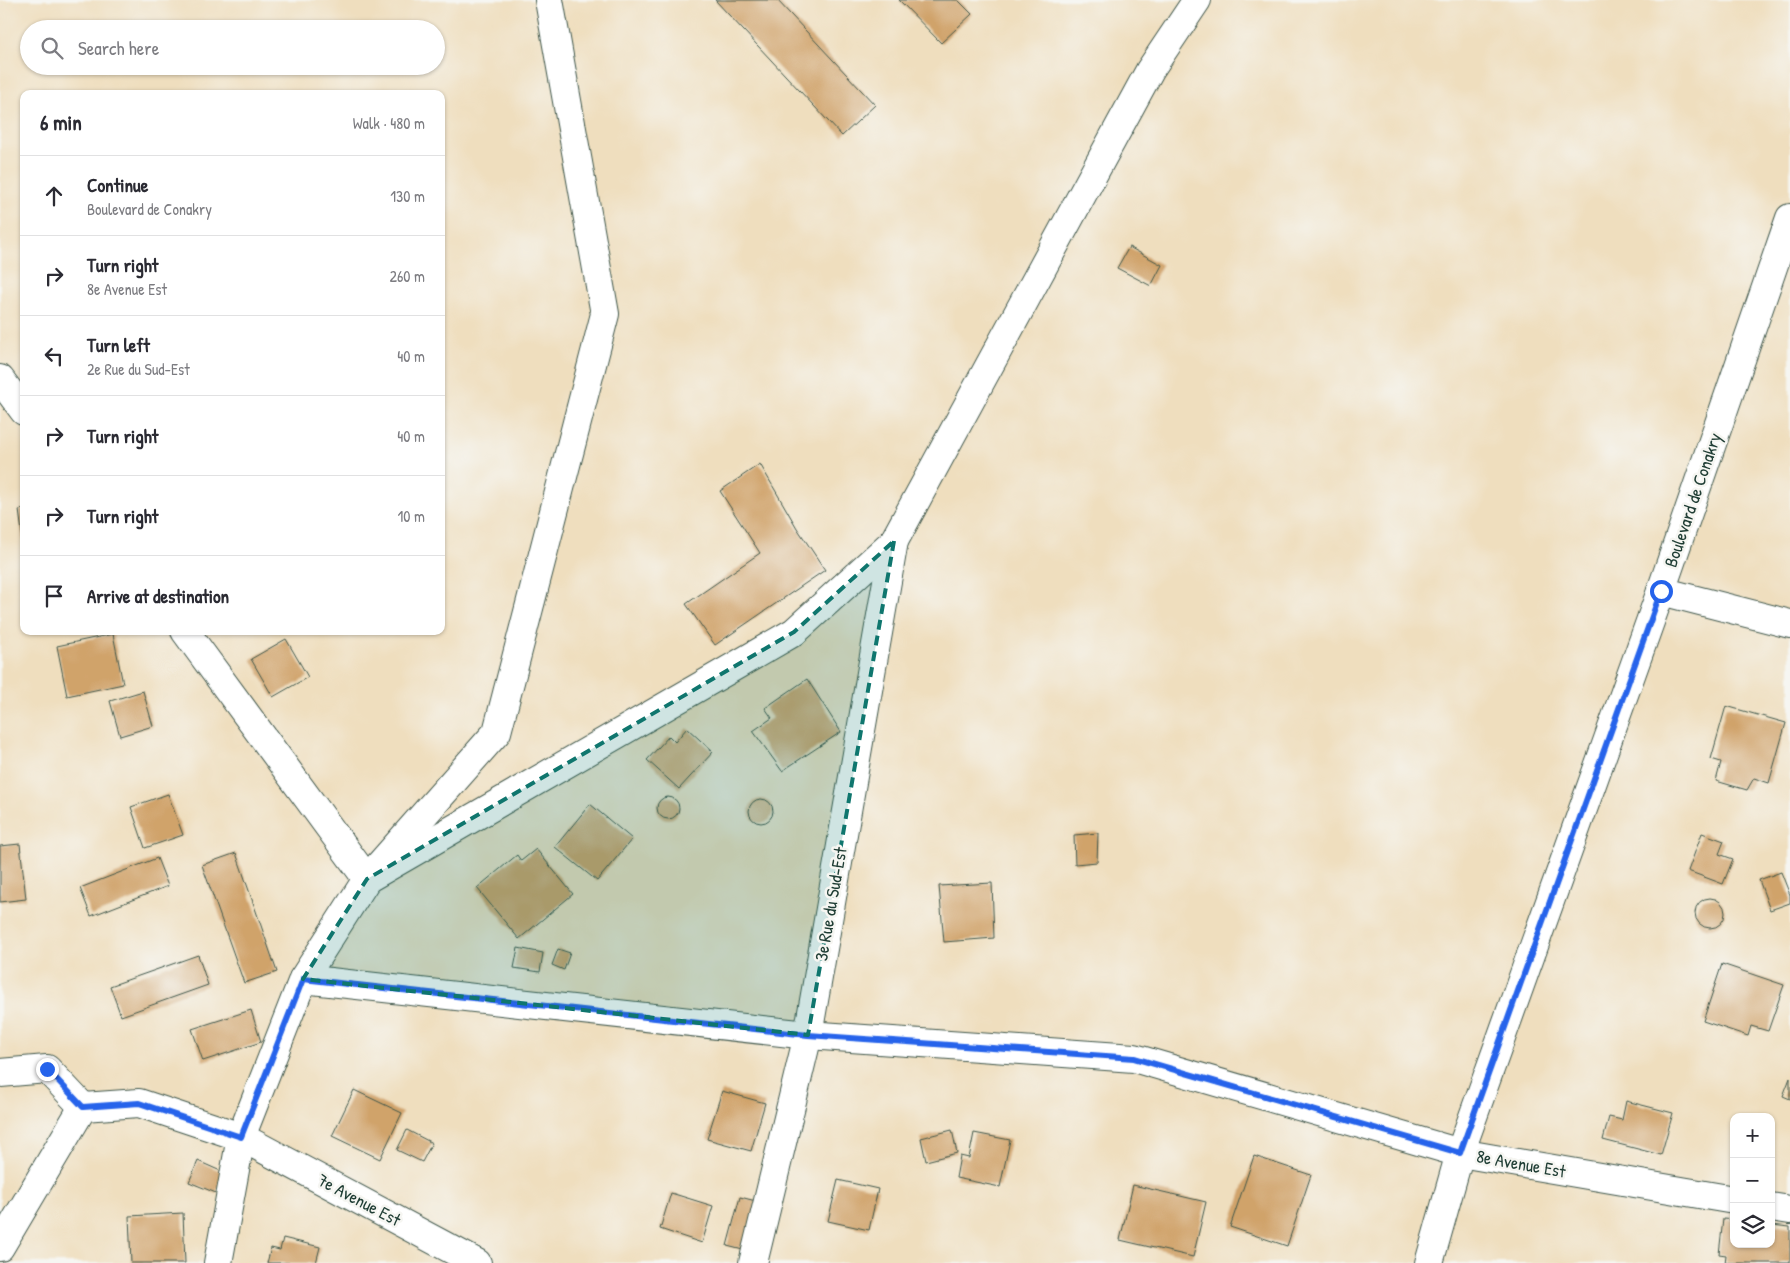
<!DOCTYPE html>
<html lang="en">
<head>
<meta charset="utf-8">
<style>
  body { margin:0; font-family:"Patrick Hand",sans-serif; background:#f7f7f7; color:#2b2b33 }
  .controls { position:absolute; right:15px; bottom:15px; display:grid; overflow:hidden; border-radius:10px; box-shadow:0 1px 4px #0004 }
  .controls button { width:45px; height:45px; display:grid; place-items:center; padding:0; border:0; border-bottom:1px solid #e1e1e2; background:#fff; color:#2b2b33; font:25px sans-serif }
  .stop { position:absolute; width:15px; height:15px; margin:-11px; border:4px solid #2563eb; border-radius:50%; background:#fff }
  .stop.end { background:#2563eb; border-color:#fff; box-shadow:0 1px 5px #0008 }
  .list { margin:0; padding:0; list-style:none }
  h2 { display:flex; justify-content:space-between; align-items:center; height:65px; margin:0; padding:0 20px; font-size:21px }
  h2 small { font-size:16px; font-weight:400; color:#7c7c81 }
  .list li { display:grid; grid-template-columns:32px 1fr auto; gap:15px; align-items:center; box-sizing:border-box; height:80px; padding:0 20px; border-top:1px solid #e1e1e2 }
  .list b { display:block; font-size:19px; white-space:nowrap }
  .list p { margin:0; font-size:16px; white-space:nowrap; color:#7c7c81 }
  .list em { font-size:16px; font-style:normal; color:#7c7c81 }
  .icon { flex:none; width:28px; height:28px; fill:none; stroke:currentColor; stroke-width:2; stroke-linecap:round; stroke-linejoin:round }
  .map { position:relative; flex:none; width:1790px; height:1263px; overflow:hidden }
  .search { position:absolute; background:#fff; box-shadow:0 1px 4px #0004; left:20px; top:20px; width:425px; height:55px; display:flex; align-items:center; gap:12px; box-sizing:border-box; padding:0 18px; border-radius:28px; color:#7c7c81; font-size:19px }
  .panel { position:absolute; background:#fff; box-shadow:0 1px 4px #0004; left:20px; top:90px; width:425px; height:545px; border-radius:10px }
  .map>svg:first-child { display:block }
  .building { fill:#d0a36b }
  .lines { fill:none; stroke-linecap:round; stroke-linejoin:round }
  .minor-casing { stroke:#3e5549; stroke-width:30 }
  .minor { stroke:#fff; stroke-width:28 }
  .route { stroke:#2563eb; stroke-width:6 }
  .marked { fill:#0f766e; fill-opacity:0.2; stroke:#0f766e; stroke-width:4; stroke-dasharray:10 6; stroke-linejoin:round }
  .labels { text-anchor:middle; stroke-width:5; stroke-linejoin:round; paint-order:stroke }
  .street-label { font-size:18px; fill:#1f3d34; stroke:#f6f6f2 }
</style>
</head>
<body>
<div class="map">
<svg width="1790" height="1263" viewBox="0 0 1790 1263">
  <rect width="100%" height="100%" fill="#f6f6f2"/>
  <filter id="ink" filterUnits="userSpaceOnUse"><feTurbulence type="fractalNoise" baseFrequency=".02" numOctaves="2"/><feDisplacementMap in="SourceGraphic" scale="10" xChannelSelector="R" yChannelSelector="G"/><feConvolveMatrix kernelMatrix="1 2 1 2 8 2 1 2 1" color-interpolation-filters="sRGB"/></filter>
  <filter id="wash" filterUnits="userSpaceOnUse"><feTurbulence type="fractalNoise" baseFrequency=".0096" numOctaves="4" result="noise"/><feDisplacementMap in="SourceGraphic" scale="20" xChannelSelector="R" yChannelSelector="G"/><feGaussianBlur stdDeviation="1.12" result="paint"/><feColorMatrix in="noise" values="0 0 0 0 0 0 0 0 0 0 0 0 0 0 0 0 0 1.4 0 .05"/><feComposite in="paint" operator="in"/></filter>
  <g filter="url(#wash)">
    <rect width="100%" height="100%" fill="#efdebe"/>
    <g id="blocks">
      <!-- building -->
      <g class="building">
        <path d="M 715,0 L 777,0 L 875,105 L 842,136 Z"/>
        <path d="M 899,0 L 958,0 L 972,14 L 941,43 Z"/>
        <path d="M 1129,247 L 1162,265 L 1151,286 L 1117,268 Z"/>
        <path d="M 760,464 L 797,528 L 825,570 L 715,645 L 686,604 L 760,553 L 720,491 Z"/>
        <path d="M 24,509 L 24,540 L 23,540 L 19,510 Z"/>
        <path d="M 113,634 L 123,684 L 67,696 L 57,646 Z"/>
        <path d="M 286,639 L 308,677 L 273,697 L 251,659 Z"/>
        <path d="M 807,679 L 841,732 L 782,771 L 753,731 L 772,718 L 765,708 Z"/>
        <path d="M 143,691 L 153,726 L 120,736 L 110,701 Z"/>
        <path d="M 1726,706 L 1786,723 L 1769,783 L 1754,778 L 1747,790 L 1716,781 L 1721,762 L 1711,759 Z"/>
        <path d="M 687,728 L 713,752 L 679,789 L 647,760 L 669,736 L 675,742 Z"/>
        <path d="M 168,794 L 183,835 L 145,848 L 131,807 Z"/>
        <circle cx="668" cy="808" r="11"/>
        <circle cx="761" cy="811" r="12"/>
        <path d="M 590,804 L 632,839 L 597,881 L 555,847 Z"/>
        <path d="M 1098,833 L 1097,862 L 1075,864 L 1074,835 Z"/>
        <path d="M 1702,833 L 1724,841 L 1719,854 L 1733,859 L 1723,884 L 1688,871 Z"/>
        <path d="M 20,844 L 26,899 L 0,902 L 0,846 Z"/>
        <path d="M 536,849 L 573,894 L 519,939 L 477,888 L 517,855 L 521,861 Z"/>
        <path d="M 236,853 L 277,972 L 244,983 L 202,865 Z"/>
        <path d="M 157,858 L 168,886 L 91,916 L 80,888 Z"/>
        <path d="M 1781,872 L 1790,895 L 1790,903 L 1770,910 L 1759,880 Z"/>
        <path d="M 992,883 L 994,938 L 944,942 L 939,886 Z"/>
        <circle cx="1710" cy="913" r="15"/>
        <path d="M 518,948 L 543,953 L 540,972 L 514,968 Z"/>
        <path d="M 558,949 L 570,953 L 564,970 L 552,965 Z"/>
        <path d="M 198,955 L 208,985 L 121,1016 L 110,986 Z"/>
        <path d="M 1722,964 L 1784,985 L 1768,1031 L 1751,1026 L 1748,1036 L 1703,1021 Z"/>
        <path d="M 251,1010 L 261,1042 L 203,1061 L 192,1029 Z"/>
        <path d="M 1790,1078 L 1790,1099 L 1783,1096 Z"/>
        <path d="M 354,1090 L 402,1113 L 380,1159 L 332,1136 Z"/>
        <path d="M 722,1091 L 765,1103 L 751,1151 L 707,1139 Z"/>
        <path d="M 1626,1101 L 1673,1113 L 1661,1155 L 1603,1140 L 1609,1117 L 1622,1120 Z"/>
        <path d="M 407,1130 L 432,1143 L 422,1162 L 397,1150 Z"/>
        <path d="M 952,1130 L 957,1153 L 926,1161 L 921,1138 Z"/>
        <path d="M 974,1133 L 1010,1140 L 1000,1187 L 956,1178 L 960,1156 L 969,1158 Z"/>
        <path d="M 1254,1156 L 1311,1175 L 1287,1246 L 1230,1227 Z"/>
        <path d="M 198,1161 L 225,1173 L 216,1193 L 189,1182 Z"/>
        <path d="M 838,1180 L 878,1189 L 869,1230 L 828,1221 Z"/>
        <path d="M 1133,1185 L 1206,1202 L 1193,1257 L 1120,1240 Z"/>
        <path d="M 671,1193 L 713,1206 L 702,1243 L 660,1229 Z"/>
        <path d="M 740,1197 L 760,1202 L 747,1251 L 727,1246 Z"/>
        <path d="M 183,1213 L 185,1263 L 131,1263 L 129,1216 Z"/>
        <path d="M 1723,1219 L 1734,1220 L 1734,1244 L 1771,1244 L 1771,1225 L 1790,1227 L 1790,1263 L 1725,1263 L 1726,1255 L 1719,1254 Z"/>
        <path d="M 283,1238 L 320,1247 L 316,1263 L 267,1263 L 271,1248 L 280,1250 Z"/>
      </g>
    </g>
  </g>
  <g filter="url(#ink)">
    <use href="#blocks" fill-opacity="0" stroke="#3e5549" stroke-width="1"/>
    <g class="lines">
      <defs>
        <g id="minor">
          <path d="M 0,379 L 24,411"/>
          <path d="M 1661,591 L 1790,624"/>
          <path d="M 185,631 L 367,879 L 497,732 L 605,314 L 549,0"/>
          <path d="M 303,979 L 808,1035 L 1134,1058 L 1460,1153 L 1734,1200"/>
          <path d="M 0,1073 L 47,1069 L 83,1107"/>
          <path d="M 1771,1207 L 1790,1210"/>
          <path d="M 0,1247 L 83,1107 L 139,1103 L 241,1137 L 477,1263"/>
          <path d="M 218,1263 L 241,1137 L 303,979 L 367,879 L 794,632 L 894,541 L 1150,70 L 1197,0"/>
          <path d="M 753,1263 L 808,1035 L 894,541"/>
          <path d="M 1429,1263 L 1460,1153 L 1661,591 L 1790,218"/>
        </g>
      </defs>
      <!-- minor casing -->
      <use href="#minor" class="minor-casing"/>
      <!-- minor -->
      <use href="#minor" class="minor"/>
    </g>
  </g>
  <g class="lines" filter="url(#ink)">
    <!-- route -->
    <path class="route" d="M 47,1069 L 83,1107 L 139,1103 L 241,1137 L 303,979 L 808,1035 L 1134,1058 L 1460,1153 L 1661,591"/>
  </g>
  <!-- marked area -->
  <path class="marked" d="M 894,541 L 808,1035 L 303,979 L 367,879 L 794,632 Z"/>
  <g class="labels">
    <!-- street labels -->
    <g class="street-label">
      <text transform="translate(1693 500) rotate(-71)" y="6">Boulevard de Conakry</text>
      <text transform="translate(831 904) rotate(-80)" y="6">3e Rue du Sud-Est</text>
      <text transform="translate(1521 1164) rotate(10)" y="6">8e Avenue Est</text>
      <text transform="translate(359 1200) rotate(28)" y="6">7e Avenue Est</text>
    </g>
  </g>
</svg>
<div class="controls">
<button>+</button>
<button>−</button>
<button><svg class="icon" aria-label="layers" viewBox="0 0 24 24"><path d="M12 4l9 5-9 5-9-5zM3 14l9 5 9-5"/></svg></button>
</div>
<div class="stop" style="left:1661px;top:591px"></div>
<div class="stop end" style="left:47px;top:1069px"></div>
<div class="search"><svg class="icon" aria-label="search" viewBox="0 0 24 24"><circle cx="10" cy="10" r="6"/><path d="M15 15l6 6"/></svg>Search here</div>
<section class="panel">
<h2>6 min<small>Walk · 480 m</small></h2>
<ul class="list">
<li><svg class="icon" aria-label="ahead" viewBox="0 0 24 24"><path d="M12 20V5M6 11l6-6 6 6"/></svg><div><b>Continue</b><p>Boulevard de Conakry</p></div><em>130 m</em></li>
<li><svg class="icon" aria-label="right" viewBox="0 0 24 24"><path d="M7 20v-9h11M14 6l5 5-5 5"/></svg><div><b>Turn right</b><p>8e Avenue Est</p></div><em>260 m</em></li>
<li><svg class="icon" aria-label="left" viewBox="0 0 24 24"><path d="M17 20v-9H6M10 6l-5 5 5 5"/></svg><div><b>Turn left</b><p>2e Rue du Sud-Est</p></div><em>40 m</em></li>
<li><svg class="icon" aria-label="right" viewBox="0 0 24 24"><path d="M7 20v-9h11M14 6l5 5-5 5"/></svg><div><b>Turn right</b></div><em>40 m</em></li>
<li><svg class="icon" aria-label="right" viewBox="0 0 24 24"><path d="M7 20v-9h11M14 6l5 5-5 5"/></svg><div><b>Turn right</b></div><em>10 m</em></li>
<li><svg class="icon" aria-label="arrive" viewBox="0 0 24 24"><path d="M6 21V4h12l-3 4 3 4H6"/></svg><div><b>Arrive at destination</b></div></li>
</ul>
</section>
</div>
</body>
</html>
